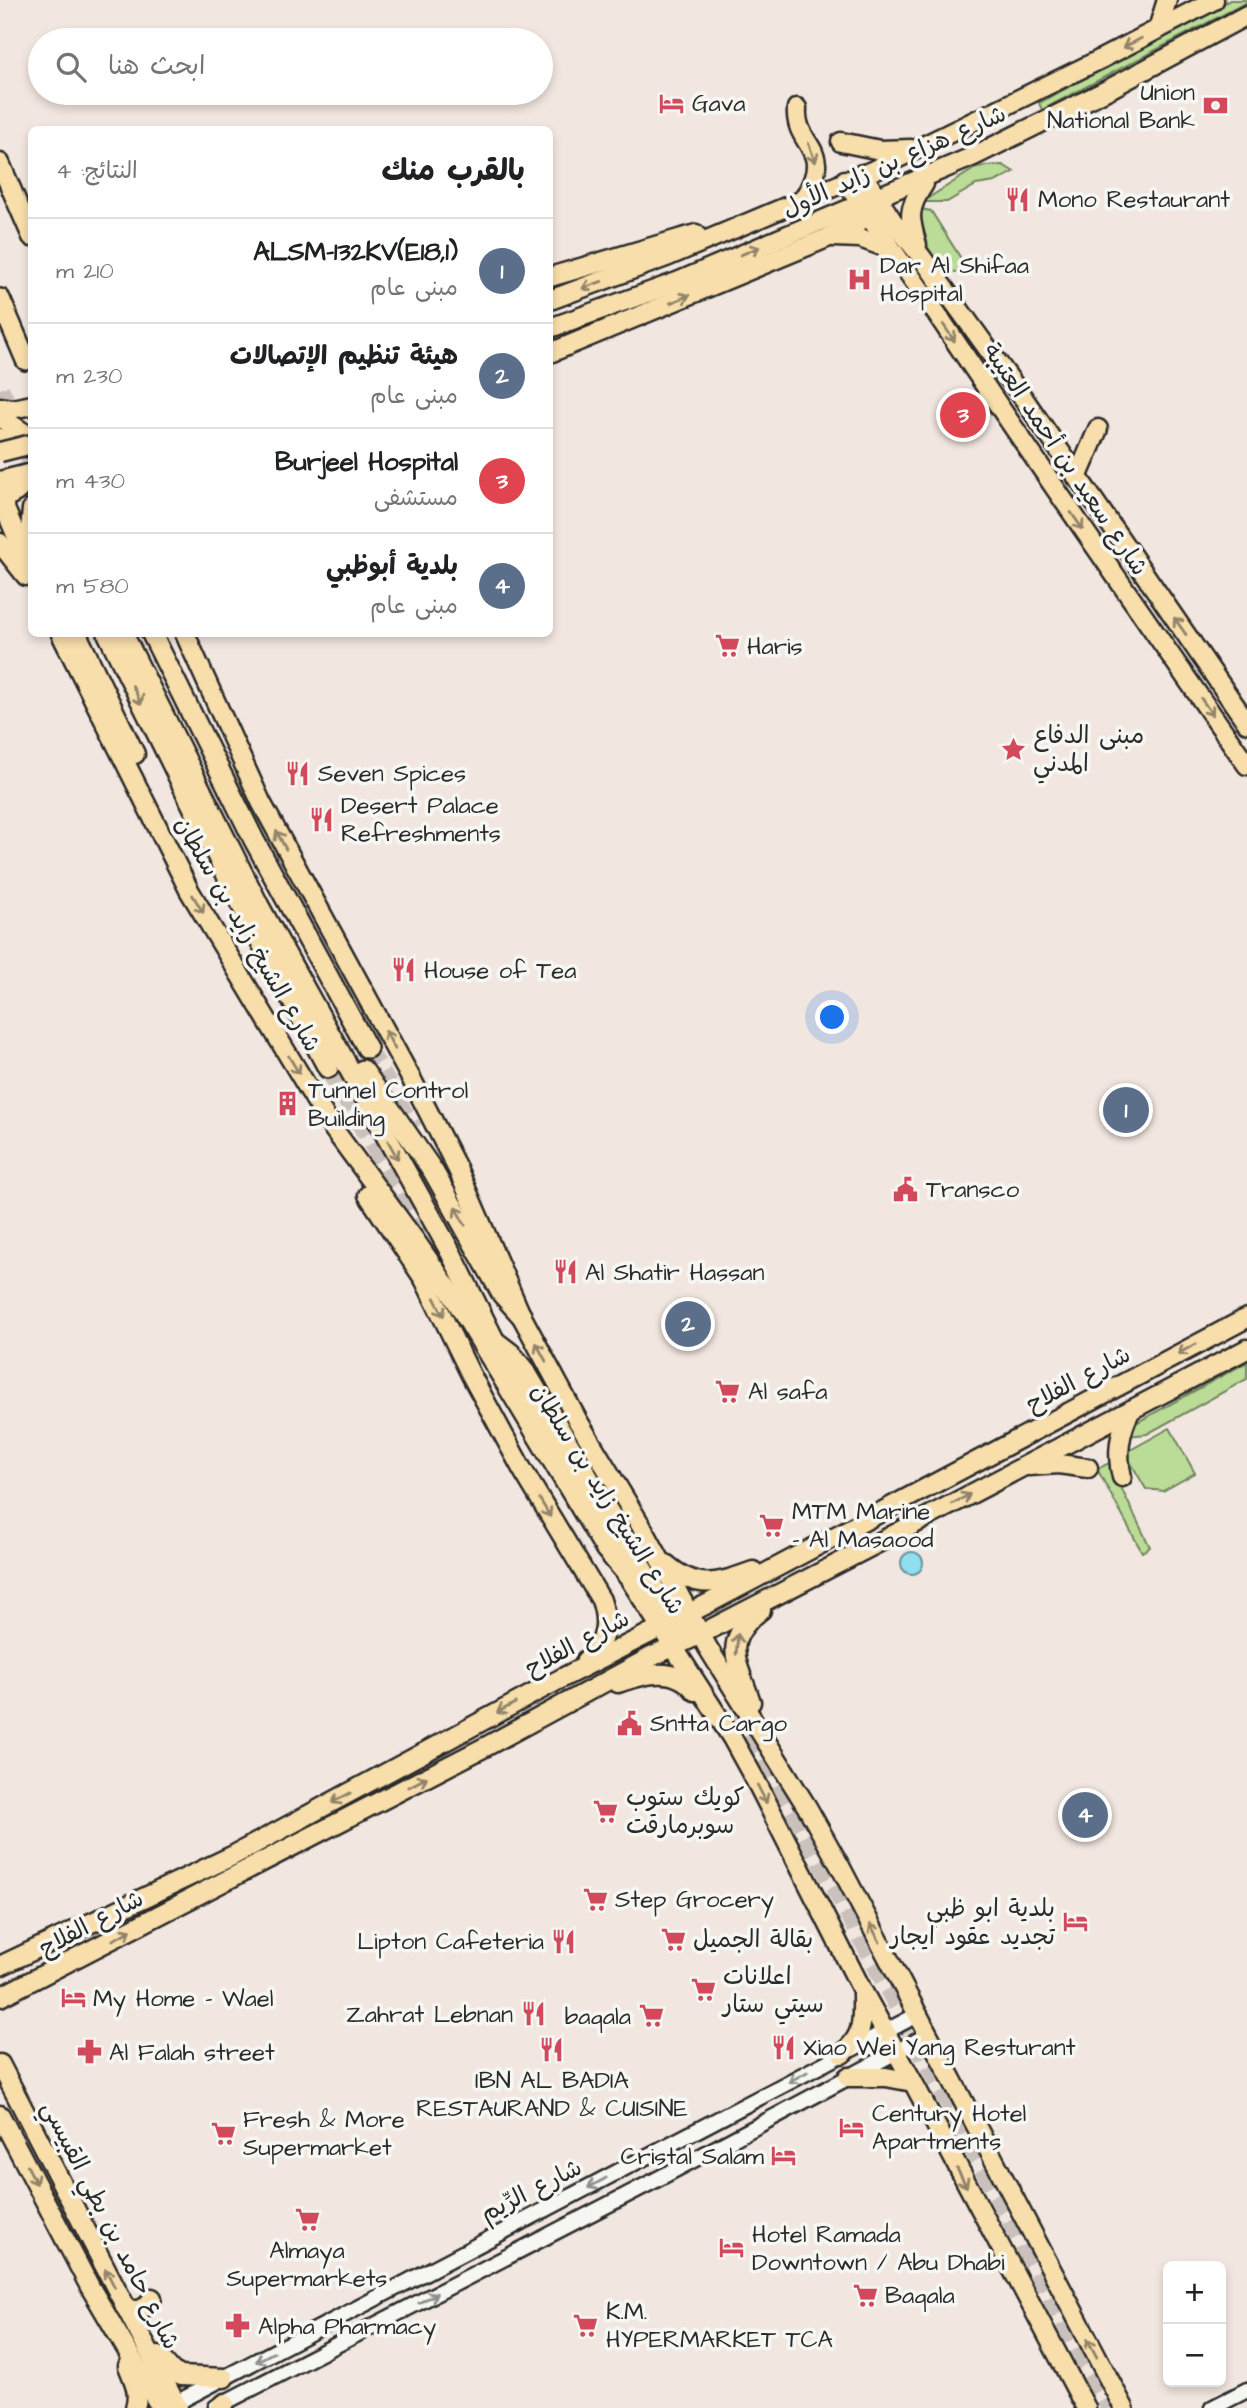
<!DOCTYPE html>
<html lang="ar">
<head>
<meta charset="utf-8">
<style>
  body { margin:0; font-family:"Architects Daughter","Playpen Sans Arabic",sans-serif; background:#f2f2f2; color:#202124; direction:rtl }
  .controls { position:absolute; right:21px; bottom:21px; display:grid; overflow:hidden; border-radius:10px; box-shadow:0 4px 10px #0003 }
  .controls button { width:63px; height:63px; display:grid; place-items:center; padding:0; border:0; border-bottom:2px solid #e0e0e0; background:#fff; color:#202124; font:35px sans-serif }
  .you { position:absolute; left:833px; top:1018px; width:24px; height:24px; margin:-18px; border:5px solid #fff; border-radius:50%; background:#1a73e8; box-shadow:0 0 0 10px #1a73e833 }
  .badge { display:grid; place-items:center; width:46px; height:46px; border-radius:50%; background:#d1495b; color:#fff; font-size:23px; font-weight:700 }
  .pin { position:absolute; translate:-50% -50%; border:4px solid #fff; box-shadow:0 2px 7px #0006 }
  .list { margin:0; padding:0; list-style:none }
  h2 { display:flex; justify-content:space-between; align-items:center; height:91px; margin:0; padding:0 28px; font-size:30px }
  h2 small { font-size:23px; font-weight:400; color:#757577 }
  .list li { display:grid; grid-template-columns:46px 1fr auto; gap:21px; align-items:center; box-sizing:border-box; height:105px; padding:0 28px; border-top:2px solid #e0e0e0 }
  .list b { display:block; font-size:26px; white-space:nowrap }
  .list p { margin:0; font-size:23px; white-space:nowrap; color:#757577 }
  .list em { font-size:23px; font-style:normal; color:#757577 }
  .icon { flex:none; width:38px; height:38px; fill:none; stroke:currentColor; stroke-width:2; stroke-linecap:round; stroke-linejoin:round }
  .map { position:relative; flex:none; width:1247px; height:2408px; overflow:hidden; direction:ltr }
  .search { position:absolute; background:#fff; box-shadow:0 4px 10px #0003; left:28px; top:28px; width:525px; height:77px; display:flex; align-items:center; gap:18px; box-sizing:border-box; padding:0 24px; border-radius:38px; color:#757577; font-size:26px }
  .panel { position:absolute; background:#fff; box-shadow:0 4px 10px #0003; left:28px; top:126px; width:525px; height:511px; border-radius:10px; direction:rtl }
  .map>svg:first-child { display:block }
  .green { fill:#badc96; stroke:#728460; stroke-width:2 }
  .water { fill:#90deef; stroke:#6896a1; stroke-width:2 }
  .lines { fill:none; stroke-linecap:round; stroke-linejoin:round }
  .highway-tunnel { stroke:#cac1bc; stroke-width:19; stroke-dasharray:19 10; stroke-linecap:butt }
  .minor-casing { stroke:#2b2b2b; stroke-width:19 }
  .major-casing { stroke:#2b2b2b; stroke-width:23 }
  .highway-casing { stroke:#2b2b2b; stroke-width:24 }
  .minor { stroke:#f6f6f2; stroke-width:14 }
  .major { stroke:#f8deab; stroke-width:18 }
  .highway { stroke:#f8deab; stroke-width:19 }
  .major-bridge-casing { stroke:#2b2b2b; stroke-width:23; stroke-linecap:butt }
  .major-bridge { stroke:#f8deab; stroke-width:18 }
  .oneway { stroke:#92846b }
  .oneway2 { stroke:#90908e }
  .labels { text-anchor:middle; stroke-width:7; stroke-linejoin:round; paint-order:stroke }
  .poi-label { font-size:24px; fill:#2b2b2b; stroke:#f6f6f2; text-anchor:start }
  .street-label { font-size:24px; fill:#2b2b2b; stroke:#f6f6f2 }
</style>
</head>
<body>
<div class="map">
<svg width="1247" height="2408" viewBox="0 0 1247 2408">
  <rect width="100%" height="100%" fill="#f2e7e0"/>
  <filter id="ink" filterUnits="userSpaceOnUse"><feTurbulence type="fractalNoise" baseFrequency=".0143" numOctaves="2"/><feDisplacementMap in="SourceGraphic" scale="14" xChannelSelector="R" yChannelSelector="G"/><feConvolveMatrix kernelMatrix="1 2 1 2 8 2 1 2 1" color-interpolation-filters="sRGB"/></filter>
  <g filter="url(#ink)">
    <!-- green -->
    <g class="green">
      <path d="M 1230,0 L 1247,0 L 1247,2 L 1042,110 L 1039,103 Z"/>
      <path d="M 1003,165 L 1014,172 L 995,182 L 976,185 L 947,202 L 922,202 L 974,169 L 983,166 Z"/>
      <path d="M 916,208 L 931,211 L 967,268 L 958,272 L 942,271 L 918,241 Z"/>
      <path d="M 1247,1362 L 1247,1379 L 1147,1434 L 1126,1436 L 1134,1424 Z"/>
      <path d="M 1170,1428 L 1195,1473 L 1163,1491 L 1146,1489 L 1125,1453 Z"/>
      <path d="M 1109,1463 L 1150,1547 L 1142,1552 L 1097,1469 Z"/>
    </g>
    <!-- water -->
    <circle class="water" cx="912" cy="1563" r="11"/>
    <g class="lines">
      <!-- highway-tunnel -->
      <g class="highway-tunnel">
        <path d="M 0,389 L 32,463"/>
        <path d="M 367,1048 L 413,1129"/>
        <path d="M 328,1068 L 389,1172 L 459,1286"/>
        <path d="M 737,1708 L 795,1812 L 1110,2408"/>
      </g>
      <defs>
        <g id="minor">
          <path d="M 176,2403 L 917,2015"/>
          <path d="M 216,2407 L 652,2182 L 928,2035"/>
          <path d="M 1212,2408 L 1247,2390"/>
        </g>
        <g id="major">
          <path d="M 1158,29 L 1167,0"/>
          <path d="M 797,108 C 794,148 836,147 804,198"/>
          <path d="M 841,142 L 880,150 L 911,149"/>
          <path d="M 0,163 L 32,237"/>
          <path d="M 862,174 L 892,220 L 920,255 L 1024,399 L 1247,723"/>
          <path d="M 845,180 C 876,228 909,273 941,320 C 1041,470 1144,617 1247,765"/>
          <path d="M 834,237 L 860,238 L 890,249"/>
          <path d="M 917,245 C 909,218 907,209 924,184"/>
          <path d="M 550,277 L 696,234"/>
          <path d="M 550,300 L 669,256 L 874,170 L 1099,60 L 1214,0"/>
          <path d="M 550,328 L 677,282 L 974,156 L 1111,88 L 1247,15"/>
          <path d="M 550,353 L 827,238 L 877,212"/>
          <path d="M 0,407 L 12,409 L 32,405"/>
          <path d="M 0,417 L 32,438"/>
          <path d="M 0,438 L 28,448"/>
          <path d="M 1077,478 L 1098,429"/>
          <path d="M 0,481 L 32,473"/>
          <path d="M 0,497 L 32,572"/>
          <path d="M 0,501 L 16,492 L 32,477"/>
          <path d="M 0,543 L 26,576"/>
          <path d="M 31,558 L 29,542 L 32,509"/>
          <path d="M 61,634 L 189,890 L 329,1123 L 417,1243 L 450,1291 L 605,1549 L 627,1575 L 732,1738 L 759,1787 L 862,1990 L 913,2082 L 1086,2408"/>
          <path d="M 77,634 L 135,754"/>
          <path d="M 185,634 L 261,802 L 413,1082 L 458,1170 L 521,1315 L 578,1421 L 646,1534 L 708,1648 L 807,1807 L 841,1868 L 1124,2408"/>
          <path d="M 368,1195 L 424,1279 L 471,1375 L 522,1469 L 601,1600 C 609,1624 606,1644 586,1660"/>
          <path d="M 494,1340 L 511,1353 L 524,1368 L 662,1601 L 681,1628"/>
          <path d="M 1029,1466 L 1059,1464 L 1088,1468"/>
          <path d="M 1122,1477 C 1116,1453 1119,1432 1131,1410"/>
          <path d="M 666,1564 C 697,1591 717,1584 753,1571"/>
          <path d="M 618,1683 C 645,1674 675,1665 695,1691"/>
          <path d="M 751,1702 C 737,1660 720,1642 761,1610"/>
          <path d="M 0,1966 L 232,1856 L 564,1677 L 713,1601 L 1247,1318"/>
          <path d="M 0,1997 L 487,1746 L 651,1657 L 701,1634 L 876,1544 L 1247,1349"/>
          <path d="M 842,2054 C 865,2035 862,2021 862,1994"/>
          <path d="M 0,2064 L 178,2408"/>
          <path d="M 848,2077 L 886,2077 L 913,2082"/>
          <path d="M 0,2115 L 90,2287 L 161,2408"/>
          <path d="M 125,2307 C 136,2313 147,2310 152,2298"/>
          <path d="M 159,2356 L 172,2371 L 181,2376 L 224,2378"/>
          <path d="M 128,2366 C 134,2381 140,2392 135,2408"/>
          <path d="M 220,2408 L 225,2403"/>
        </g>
        <g id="highway">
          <path d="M 0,299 L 26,360"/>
          <path d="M 108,634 L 242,906 L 328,1068"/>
          <path d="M 123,634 L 259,906 L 451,1253 L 508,1368 L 615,1546 L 627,1575"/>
          <path d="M 152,634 L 254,840 L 367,1048"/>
          <path d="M 363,1070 L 433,1171 L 502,1294 L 521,1315"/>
        </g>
      </defs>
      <!-- minor casing -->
      <use href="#minor" class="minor-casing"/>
      <!-- major casing -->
      <use href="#major" class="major-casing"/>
      <!-- highway casing -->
      <use href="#highway" class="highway-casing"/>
      <!-- minor -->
      <use href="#minor" class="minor"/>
      <!-- major -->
      <use href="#major" class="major"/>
      <!-- highway -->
      <use href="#highway" class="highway"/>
      <defs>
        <path id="major-bridge" d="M 0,452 L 32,444"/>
      </defs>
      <!-- major-bridge casing -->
      <use href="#major-bridge" class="major-bridge-casing"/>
      <!-- major-bridge -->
      <use href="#major-bridge" class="major-bridge"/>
    </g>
    <!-- one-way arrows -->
    <defs><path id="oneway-shaft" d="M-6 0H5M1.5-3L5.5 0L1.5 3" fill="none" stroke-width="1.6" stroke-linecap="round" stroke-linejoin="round" transform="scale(1.75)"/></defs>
    <g class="oneway">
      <use href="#oneway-shaft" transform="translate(1132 43) rotate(153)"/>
      <use href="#oneway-shaft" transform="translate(812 153) rotate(70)"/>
      <use href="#oneway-shaft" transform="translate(750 251) rotate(-23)"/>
      <use href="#oneway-shaft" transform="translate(592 285) rotate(160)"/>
      <use href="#oneway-shaft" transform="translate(680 299) rotate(-22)"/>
      <use href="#oneway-shaft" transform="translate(949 333) rotate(56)"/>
      <use href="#oneway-shaft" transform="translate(1077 521) rotate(55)"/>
      <use href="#oneway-shaft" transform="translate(1180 626) rotate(-125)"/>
      <use href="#oneway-shaft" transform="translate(137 695) rotate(64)"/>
      <use href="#oneway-shaft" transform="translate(1207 707) rotate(55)"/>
      <use href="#oneway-shaft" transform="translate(281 840) rotate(-118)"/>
      <use href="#oneway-shaft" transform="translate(198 904) rotate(59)"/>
      <use href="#oneway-shaft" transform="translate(390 1040) rotate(-118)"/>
      <use href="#oneway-shaft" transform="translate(294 1065) rotate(59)"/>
      <use href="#oneway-shaft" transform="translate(393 1150) rotate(61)"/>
      <use href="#oneway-shaft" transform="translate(460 1216) rotate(-119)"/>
      <use href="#oneway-shaft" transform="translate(439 1307) rotate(63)"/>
      <use href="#oneway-shaft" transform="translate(1187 1349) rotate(152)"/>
      <use href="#oneway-shaft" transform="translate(541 1352) rotate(-118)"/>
      <use href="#oneway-shaft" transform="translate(961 1499) rotate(-28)"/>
      <use href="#oneway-shaft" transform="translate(545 1508) rotate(59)"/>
      <use href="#oneway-shaft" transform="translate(737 1644) rotate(-85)"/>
      <use href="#oneway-shaft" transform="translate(506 1708) rotate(152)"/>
      <use href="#oneway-shaft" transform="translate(418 1782) rotate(-28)"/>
      <use href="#oneway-shaft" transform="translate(762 1794) rotate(63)"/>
      <use href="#oneway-shaft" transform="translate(341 1798) rotate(152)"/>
      <use href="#oneway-shaft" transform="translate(875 1933) rotate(-118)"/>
      <use href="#oneway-shaft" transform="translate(122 1935) rotate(-28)"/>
      <use href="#oneway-shaft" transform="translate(32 2175) rotate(62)"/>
      <use href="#oneway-shaft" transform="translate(962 2178) rotate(62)"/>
      <use href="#oneway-shaft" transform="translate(110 2278) rotate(-117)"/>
      <use href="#oneway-shaft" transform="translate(1092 2348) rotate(-118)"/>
    </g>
    <g class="oneway2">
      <use href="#oneway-shaft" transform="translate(798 2077) rotate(152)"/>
      <use href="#oneway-shaft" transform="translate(597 2183) rotate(151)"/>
      <use href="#oneway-shaft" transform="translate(428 2298) rotate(-28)"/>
      <use href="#oneway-shaft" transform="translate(265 2357) rotate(152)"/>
    </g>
  </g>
  <!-- icons -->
  <defs>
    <symbol id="hotel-bare" viewBox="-9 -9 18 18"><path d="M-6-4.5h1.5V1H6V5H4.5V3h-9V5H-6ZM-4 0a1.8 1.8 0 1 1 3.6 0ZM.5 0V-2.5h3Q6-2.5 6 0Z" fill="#d1495b" stroke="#f6f6f2" stroke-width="2.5" paint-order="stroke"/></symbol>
    <symbol id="bank-bare" viewBox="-9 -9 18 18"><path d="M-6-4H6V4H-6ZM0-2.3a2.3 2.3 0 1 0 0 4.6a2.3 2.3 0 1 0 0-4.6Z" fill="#d1495b" stroke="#f6f6f2" stroke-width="2.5" paint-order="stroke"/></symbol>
    <symbol id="restaurant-bare" viewBox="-9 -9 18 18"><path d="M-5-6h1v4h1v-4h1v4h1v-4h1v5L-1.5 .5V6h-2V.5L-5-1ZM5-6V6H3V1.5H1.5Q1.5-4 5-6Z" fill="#d1495b" stroke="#f6f6f2" stroke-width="2.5" paint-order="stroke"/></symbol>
    <symbol id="hospital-bare" viewBox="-9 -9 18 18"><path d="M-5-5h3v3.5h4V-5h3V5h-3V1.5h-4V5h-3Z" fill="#d1495b" stroke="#f6f6f2" stroke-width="2.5" paint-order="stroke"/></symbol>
    <symbol id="supermarket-bare" viewBox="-9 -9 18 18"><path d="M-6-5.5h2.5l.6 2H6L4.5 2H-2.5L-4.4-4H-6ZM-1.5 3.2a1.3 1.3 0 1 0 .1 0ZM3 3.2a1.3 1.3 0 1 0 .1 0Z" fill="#d1495b" stroke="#f6f6f2" stroke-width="2.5" paint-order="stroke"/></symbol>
    <symbol id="sight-bare" viewBox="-9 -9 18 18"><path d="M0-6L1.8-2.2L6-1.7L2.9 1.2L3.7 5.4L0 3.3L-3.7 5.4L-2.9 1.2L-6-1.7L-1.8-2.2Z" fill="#d1495b" stroke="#f6f6f2" stroke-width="2.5" paint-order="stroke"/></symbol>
    <symbol id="building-bare" viewBox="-9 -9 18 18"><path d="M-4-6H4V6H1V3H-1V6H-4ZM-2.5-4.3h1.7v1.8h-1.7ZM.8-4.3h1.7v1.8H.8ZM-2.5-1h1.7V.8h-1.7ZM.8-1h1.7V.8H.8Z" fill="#d1495b" stroke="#f6f6f2" stroke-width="2.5" paint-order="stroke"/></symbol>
    <symbol id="civic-bare" viewBox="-9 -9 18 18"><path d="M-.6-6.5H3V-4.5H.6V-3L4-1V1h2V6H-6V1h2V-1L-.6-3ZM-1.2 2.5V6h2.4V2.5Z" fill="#d1495b" stroke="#f6f6f2" stroke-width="2.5" paint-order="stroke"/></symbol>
    <symbol id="pharmacy-bare" viewBox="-9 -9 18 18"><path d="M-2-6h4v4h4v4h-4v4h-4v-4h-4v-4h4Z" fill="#d1495b" stroke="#f6f6f2" stroke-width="2.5" paint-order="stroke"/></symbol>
  </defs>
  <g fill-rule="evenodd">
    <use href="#hotel-bare" x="654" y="86" width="35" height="35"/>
    <use href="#bank-bare" x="1198" y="88" width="35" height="35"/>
    <use href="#restaurant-bare" x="1000" y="182" width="35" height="35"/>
    <use href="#hospital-bare" x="842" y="262" width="35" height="35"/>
    <use href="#supermarket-bare" x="710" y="628" width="35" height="35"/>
    <use href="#sight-bare" x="996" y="732" width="35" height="35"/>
    <use href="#restaurant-bare" x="280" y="756" width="35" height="35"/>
    <use href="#restaurant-bare" x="304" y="802" width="35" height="35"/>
    <use href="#restaurant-bare" x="386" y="952" width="35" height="35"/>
    <use href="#building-bare" x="270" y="1086" width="35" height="35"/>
    <use href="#civic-bare" x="888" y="1172" width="35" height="35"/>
    <use href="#restaurant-bare" x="548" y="1254" width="35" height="35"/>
    <use href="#supermarket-bare" x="710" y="1374" width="35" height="35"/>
    <use href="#supermarket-bare" x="754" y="1508" width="35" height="35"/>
    <use href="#civic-bare" x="612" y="1706" width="35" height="35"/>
    <use href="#supermarket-bare" x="588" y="1794" width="35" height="35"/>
    <use href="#supermarket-bare" x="578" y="1882" width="35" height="35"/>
    <use href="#hotel-bare" x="1058" y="1904" width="35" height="35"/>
    <use href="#supermarket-bare" x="656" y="1922" width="35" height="35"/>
    <use href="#restaurant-bare" x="546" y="1924" width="35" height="35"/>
    <use href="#supermarket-bare" x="686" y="1972" width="35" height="35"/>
    <use href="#hotel-bare" x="56" y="1980" width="35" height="35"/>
    <use href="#restaurant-bare" x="516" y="1996" width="35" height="35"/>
    <use href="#supermarket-bare" x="634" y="1998" width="35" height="35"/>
    <use href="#restaurant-bare" x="766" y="2030" width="35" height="35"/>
    <use href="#restaurant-bare" x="534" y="2032" width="35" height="35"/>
    <use href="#pharmacy-bare" x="72" y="2034" width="35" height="35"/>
    <use href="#hotel-bare" x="834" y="2110" width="35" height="35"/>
    <use href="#supermarket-bare" x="206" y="2116" width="35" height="35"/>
    <use href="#hotel-bare" x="766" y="2138" width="35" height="35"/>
    <use href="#supermarket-bare" x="290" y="2202" width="35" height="35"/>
    <use href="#hotel-bare" x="714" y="2230" width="35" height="35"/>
    <use href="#supermarket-bare" x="848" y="2278" width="35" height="35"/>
    <use href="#supermarket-bare" x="568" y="2308" width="35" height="35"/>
    <use href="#pharmacy-bare" x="220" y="2308" width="35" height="35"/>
  </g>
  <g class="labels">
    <!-- poi labels -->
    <g class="poi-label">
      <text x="1195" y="100" text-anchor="end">Union<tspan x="1195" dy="28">National Bank</tspan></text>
      <text x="692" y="111">Gava</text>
      <text x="1038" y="207">Mono Restaurant</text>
      <text x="880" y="273">Dar Al Shifaa<tspan x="880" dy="28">Hospital</tspan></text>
      <text x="747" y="654">Haris</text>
      <text x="1033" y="743">مبنى الدفاع<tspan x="1033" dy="28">المدني</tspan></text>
      <text x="318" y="781">Seven Spices</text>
      <text x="341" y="813">Desert Palace<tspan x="341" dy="28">Refreshments</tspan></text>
      <text x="424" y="978">House of Tea</text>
      <text x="308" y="1098">Tunnel Control<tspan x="308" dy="28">Building</tspan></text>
      <text x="926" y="1197">Transco</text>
      <text x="585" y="1280">Al Shatir Hassan</text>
      <text x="748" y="1399">Al safa</text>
      <text x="792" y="1519">MTM Marine<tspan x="792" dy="28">- Al Masaood</tspan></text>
      <text x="650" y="1731">Sntta Cargo</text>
      <text x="626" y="1805">كويك ستوب<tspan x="626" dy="28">سوبرمارقت</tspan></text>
      <text x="615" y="1907">Step Grocery</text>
      <text x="1055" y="1916" text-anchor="end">بلدية ابو ظبي<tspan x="1055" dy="28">تجديد عقود ايجار</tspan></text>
      <text x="693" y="1947">بقالة الجميل</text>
      <text x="544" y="1949" text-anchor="end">Lipton Cafeteria</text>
      <text x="723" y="1984">اعلانات<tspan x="723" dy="28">سيتي ستار</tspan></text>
      <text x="93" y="2006">My Home - Wael</text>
      <text x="513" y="2022" text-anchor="end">Zahrat Lebnan</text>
      <text x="631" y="2024" text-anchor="end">baqala</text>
      <text x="803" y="2055">Xiao Wei Yang Resturant</text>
      <text x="109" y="2060">Al Falah street</text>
      <text x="552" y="2088" text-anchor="middle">IBN AL BADIA<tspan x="552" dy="28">RESTAURAND &amp; CUISINE</tspan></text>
      <text x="872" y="2121">Century Hotel<tspan x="872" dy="28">Apartments</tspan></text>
      <text x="243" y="2127">Fresh &amp; More<tspan x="243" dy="28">Supermarket</tspan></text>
      <text x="764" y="2164" text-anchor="end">Cristal Salam</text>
      <text x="752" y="2242">Hotel Ramada<tspan x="752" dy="28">Downtown / Abu Dhabi</tspan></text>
      <text x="307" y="2258" text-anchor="middle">Almaya<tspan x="307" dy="28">Supermarkets</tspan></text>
      <text x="885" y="2303">Baqala</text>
      <text x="606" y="2319">K.M.<tspan x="606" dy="28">HYPERMARKET TCA</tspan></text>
      <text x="258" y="2334">Alpha Pharmacy</text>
    </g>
    <!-- street labels -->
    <g class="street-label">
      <text transform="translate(894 161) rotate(-24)" y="8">شارع هزاع بن زايد الأول</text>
      <text transform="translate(1066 459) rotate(56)" y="8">شارع سعيد بن أحمد العتيبة</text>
      <text transform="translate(248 934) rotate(60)" y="8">شارع الشيخ زايد بن سلطان</text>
      <text transform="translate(1078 1379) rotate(-28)" y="8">شارع الفلاح</text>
      <text transform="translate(608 1499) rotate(58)" y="8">شارع الشيخ زايد بن سلطان</text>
      <text transform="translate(577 1643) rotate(-28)" y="8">شارع الفلاح</text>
      <text transform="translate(91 1923) rotate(-28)" y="8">شارع الفلاح</text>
      <text transform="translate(531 2190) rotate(-27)" y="8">شارع الرِّيم</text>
      <text transform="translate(111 2225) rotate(63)" y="8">شارع حامد بن بطي القبيسي</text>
    </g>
  </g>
</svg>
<div class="controls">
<button>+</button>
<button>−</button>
</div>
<div class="you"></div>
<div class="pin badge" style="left:1126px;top:1110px;background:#5c6f8a">1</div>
<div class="pin badge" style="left:688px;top:1324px;background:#5c6f8a">2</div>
<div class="pin badge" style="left:963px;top:415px;background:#e0444e">3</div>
<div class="pin badge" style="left:1085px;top:1815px;background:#5c6f8a">4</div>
<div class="search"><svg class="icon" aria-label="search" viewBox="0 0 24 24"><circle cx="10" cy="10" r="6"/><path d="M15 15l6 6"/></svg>ابحث هنا</div>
<section class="panel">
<h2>بالقرب منك<small>النتائج: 4</small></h2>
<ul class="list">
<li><span class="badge" style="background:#5c6f8a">1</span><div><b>ALSM-132KV(E18,1)</b><p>مبنى عام</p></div><em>210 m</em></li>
<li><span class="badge" style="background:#5c6f8a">2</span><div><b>هيئة تنظيم الإتصالات</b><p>مبنى عام</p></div><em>230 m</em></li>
<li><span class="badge" style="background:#e0444e">3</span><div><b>Burjeel Hospital</b><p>مستشفى</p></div><em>430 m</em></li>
<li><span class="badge" style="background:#5c6f8a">4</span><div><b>بلدية أبوظبي</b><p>مبنى عام</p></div><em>580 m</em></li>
</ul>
</section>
</div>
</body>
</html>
